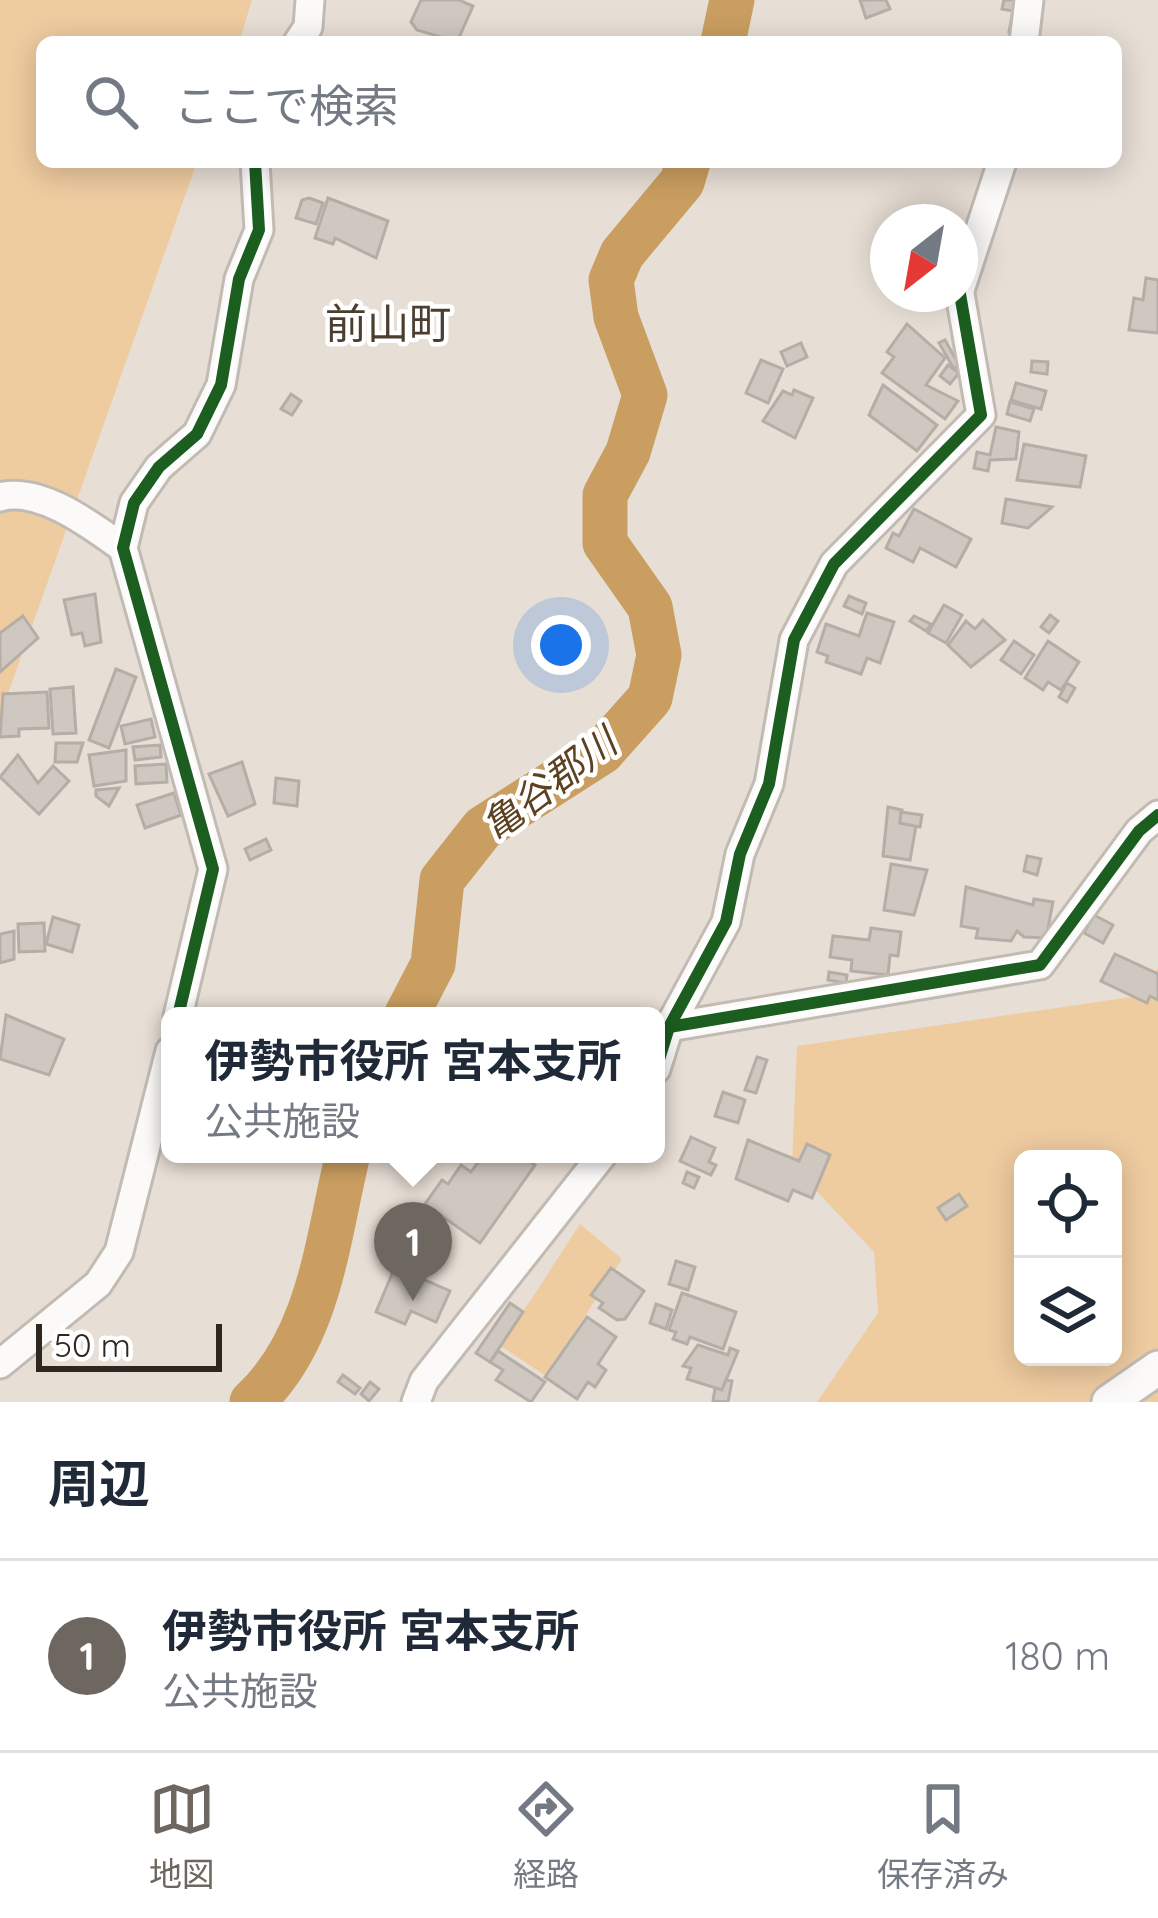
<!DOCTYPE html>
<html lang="ja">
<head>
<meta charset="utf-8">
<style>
  body { margin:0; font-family:Quicksand,"Noto Sans JP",sans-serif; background:#f2f2f3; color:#1f2937 }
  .controls { position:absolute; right:36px; bottom:36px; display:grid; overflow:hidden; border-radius:18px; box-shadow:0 6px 30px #0003 }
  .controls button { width:108px; height:108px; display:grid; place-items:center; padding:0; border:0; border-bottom:3px solid #e0e1e3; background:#fff; color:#1f2937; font:60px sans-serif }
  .compass { position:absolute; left:870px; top:204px; width:108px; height:108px; border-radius:50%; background:#fff; box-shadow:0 6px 30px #0003; rotate:211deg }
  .scale { position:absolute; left:36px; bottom:30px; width:186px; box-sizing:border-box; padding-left:12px; border:6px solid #2d2720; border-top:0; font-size:33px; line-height:42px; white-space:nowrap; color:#2d2720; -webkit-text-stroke:9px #fff; paint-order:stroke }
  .you { position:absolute; left:561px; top:645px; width:42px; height:42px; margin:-30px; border:9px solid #fff; border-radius:50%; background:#1a73e8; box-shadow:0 0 0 18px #1a73e833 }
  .badge { display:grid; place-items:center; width:78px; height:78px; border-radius:50%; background:#6e675f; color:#fff; font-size:39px; font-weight:700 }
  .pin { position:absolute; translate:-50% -99px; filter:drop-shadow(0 3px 6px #0008) }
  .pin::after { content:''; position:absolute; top:63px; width:42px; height:36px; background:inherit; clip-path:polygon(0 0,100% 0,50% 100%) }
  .popup { position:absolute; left:161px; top:1007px; width:504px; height:156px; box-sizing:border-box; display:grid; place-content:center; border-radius:18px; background:#fff; filter:drop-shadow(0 3px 9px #0005); font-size:39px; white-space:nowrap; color:#747a83 }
  .popup b { font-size:45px; color:#1f2937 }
  .popup::after { content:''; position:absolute; left:50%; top:100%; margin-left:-24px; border:24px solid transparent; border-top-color:#fff }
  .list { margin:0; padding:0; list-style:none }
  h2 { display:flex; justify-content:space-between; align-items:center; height:156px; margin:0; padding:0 48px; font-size:51px }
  h2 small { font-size:39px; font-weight:400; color:#747a83 }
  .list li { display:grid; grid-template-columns:78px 1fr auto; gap:36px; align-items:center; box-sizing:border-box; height:192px; padding:0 48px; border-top:3px solid #e0e1e3 }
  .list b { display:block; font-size:45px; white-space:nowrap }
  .list p { margin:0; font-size:39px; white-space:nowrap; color:#747a83 }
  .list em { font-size:39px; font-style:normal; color:#747a83 }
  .icon { flex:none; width:66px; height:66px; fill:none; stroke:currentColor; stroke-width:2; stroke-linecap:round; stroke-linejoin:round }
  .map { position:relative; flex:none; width:1158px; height:1402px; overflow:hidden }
  .search { position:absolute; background:#fff; box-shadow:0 6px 30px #0003; left:36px; right:36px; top:36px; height:132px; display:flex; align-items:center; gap:30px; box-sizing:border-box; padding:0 42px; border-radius:18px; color:#747a83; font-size:45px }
  .sheet { height:348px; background:#fff }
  nav { display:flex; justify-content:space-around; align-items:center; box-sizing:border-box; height:168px; border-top:3px solid #e0e1e3; background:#fff; font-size:33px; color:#747a83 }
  nav a { display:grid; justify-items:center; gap:6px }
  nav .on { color:#6e675f }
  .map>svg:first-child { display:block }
  .green { fill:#efcba0; fill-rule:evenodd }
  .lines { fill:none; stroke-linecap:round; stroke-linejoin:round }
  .river { stroke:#c99e60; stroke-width:45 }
  .building { fill:#cfc8c1; stroke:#b5aea7; stroke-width:3 }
  .minor-casing { stroke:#c2bbb4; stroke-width:33 }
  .tertiary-casing { stroke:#c2bbb4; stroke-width:39 }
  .minor { stroke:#fbfaf9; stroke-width:27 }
  .tertiary { stroke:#fbfaf9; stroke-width:33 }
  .cycleway-casing { stroke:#fff; stroke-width:20 }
  .cycleway { stroke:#1b5e20; stroke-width:12 }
  .labels { text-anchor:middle; stroke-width:9; stroke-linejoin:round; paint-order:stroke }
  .water-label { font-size:39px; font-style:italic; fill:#5c4221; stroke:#fff }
  .quarter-label { font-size:42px; fill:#4b3e2f; stroke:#fff }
</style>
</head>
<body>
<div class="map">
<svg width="1158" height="1402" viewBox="0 0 1158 1402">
  <rect width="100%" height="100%" fill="#e7ded5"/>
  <!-- green -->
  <g class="green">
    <path d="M 0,0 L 252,0 L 239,42 L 42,42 L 42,162 L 197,162 L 0,716 Z"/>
    <path d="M 1158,968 L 1158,1402 L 817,1402 L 878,1313 L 874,1252 L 792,1165 L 797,1046 L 1138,996 ZM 1023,1159 L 1113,1159 L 1113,1357 L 1023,1357 Z"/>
    <path d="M 580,1224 L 622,1259 L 546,1376 L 501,1346 Z"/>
  </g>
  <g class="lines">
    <!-- river -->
    <g class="river">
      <path d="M 723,42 L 732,0"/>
      <path d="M 406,1016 L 433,964 L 442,880 L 483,828 L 602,752 L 650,698 L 659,655 L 650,607 L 605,543 L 605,495 L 628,452 L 645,395 L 616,317 L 611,280 L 622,254 L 682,182 L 688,162"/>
      <path d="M 252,1402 C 320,1339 327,1240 348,1154"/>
    </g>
  </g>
  <!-- building -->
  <g class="building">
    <path d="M 421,0 L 459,0 L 473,6 L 457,42 L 417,30 L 411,22 Z"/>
    <path d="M 860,0 L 886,0 L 890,9 L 866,18 Z"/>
    <path d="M 1004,0 L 1023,0 L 1016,34 L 1009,32 L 1013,11 L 1002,9 Z"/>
    <path d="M 309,198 L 323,203 L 316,224 L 296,218 L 302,200 Z"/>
    <path d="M 328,198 L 388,221 L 376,258 L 335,238 L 333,244 L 315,238 Z"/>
    <path d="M 1146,278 L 1158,280 L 1158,333 L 1129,330 L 1134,298 L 1143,300 Z"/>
    <path d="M 907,324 L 945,358 L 926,385 L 958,401 L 945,419 L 882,373 L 894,357 L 887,352 Z"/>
    <path d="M 945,340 L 959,365 L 954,369 L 939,343 Z"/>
    <path d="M 801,343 L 807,357 L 787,366 L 781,352 Z"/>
    <path d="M 761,360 L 783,369 L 768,403 L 746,393 Z"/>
    <path d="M 1032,361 L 1048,362 L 1047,374 L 1031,372 Z"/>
    <path d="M 948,365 L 959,373 L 950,384 L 940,376 Z"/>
    <path d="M 1016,383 L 1046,391 L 1041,409 L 1011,400 Z"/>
    <path d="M 883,385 L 937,425 L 917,451 L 869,415 Z"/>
    <path d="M 794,390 L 813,398 L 795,438 L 763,421 L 783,391 L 792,395 Z"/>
    <path d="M 291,394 L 301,401 L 292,415 L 281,409 Z"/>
    <path d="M 1010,402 L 1034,409 L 1030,421 L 1007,414 Z"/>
    <path d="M 996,427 L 1019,432 L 1016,459 L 990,460 L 988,471 L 974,468 L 977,452 L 990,455 Z"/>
    <path d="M 1024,444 L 1086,456 L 1080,487 L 1017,480 Z"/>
    <path d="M 1006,499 L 1052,507 L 1028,528 L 1002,523 Z"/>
    <path d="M 914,509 L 971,539 L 956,567 L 920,548 L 913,562 L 886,548 L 893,533 L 899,536 Z"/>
    <path d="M 95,594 L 101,642 L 85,646 L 82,633 L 72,635 L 64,600 Z"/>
    <path d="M 849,596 L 866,603 L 862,614 L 844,606 Z"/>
    <path d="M 944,605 L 962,615 L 946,643 L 928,633 Z"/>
    <path d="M 867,613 L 894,622 L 880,663 L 867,658 L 861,674 L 826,662 L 828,656 L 817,652 L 826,624 L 859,636 Z"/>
    <path d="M 1050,615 L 1058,621 L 1049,633 L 1041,627 Z"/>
    <path d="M 23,616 L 38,638 L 0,672 L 0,633 Z"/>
    <path d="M 914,616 L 931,624 L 926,631 L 910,621 Z"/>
    <path d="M 983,620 L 1005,640 L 971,667 L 948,645 L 966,621 L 975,629 Z"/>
    <path d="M 1014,641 L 1034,655 L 1021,674 L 1001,660 Z"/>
    <path d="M 1048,641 L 1079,662 L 1061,690 L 1048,682 L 1043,690 L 1025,678 Z"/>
    <path d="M 116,669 L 136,677 L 109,748 L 89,740 Z"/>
    <path d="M 1067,683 L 1075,688 L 1067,702 L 1059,697 Z"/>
    <path d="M 73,687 L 76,733 L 53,734 L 50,689 Z"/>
    <path d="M 47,692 L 49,728 L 19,729 L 19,736 L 0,737 L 3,694 Z"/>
    <path d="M 151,719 L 155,737 L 125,744 L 121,726 Z"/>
    <path d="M 56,743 L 83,743 L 77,762 L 55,762 Z"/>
    <path d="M 160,745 L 161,757 L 135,760 L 133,747 Z"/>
    <path d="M 126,750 L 126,781 L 94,786 L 89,755 Z"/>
    <path d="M 18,755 L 38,783 L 53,766 L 69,781 L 39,814 L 0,777 Z"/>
    <path d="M 242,762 L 255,804 L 228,816 L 209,774 Z"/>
    <path d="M 166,764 L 167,782 L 136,784 L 135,766 Z"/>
    <path d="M 276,778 L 299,781 L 297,806 L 274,803 Z"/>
    <path d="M 119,788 L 109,806 L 96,796 L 96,790 Z"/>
    <path d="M 174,793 L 181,815 L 145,828 L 137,805 Z"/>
    <path d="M 888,807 L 902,810 L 900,823 L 916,826 L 910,860 L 883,856 Z"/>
    <path d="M 901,812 L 922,815 L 920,827 L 900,823 Z"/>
    <path d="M 266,839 L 271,850 L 250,860 L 245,849 Z"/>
    <path d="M 1027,856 L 1041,859 L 1037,875 L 1024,871 Z"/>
    <path d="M 891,864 L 927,870 L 914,915 L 884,910 Z"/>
    <path d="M 966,887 L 1033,905 L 1034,899 L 1053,902 L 1046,938 L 1024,937 L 1017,931 L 1011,941 L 976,938 L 978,929 L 961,926 Z"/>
    <path d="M 1094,915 L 1113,925 L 1103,943 L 1084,933 Z"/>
    <path d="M 53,917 L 79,925 L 72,952 L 46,944 Z"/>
    <path d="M 44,923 L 45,951 L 19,952 L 18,924 Z"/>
    <path d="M 871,928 L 901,932 L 898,956 L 890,955 L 888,975 L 851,971 L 852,960 L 830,957 L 833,936 L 869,940 Z"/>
    <path d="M 14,931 L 14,959 L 0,963 L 0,934 Z"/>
    <path d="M 1115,954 L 1158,974 L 1158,1000 L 1150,996 L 1147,1003 L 1101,981 Z"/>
    <path d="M 829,972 L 847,975 L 846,983 L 828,980 Z"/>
    <path d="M 6,1015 L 64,1039 L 49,1075 L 0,1059 Z"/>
    <path d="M 757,1057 L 767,1060 L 756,1093 L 745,1090 Z"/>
    <path d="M 723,1092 L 745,1100 L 738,1123 L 715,1116 Z"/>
    <path d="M 691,1137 L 715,1148 L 709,1162 L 716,1165 L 711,1175 L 680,1161 Z"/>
    <path d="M 748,1140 L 799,1161 L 807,1144 L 830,1155 L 812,1198 L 793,1190 L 788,1201 L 736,1179 Z"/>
    <path d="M 484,1154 L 520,1154 L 535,1165 L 480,1243 L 425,1204 L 442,1180 L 448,1184 L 461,1165 L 471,1172 Z"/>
    <path d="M 687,1172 L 699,1177 L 694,1188 L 683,1183 Z"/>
    <path d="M 959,1194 L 967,1206 L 946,1220 L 938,1208 Z"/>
    <path d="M 676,1261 L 695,1267 L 688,1290 L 669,1284 Z"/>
    <path d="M 395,1267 L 450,1291 L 436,1322 L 411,1311 L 405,1324 L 376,1312 Z"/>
    <path d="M 611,1268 L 644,1291 L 625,1319 L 617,1320 L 599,1308 L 603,1303 L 591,1295 Z"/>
    <path d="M 682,1293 L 736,1312 L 723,1349 L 690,1337 L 687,1344 L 673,1339 L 676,1332 L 669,1330 Z"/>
    <path d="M 510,1303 L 523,1312 L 490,1362 L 476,1353 Z"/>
    <path d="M 656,1304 L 672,1310 L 666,1329 L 650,1323 Z"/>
    <path d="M 587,1317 L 616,1337 L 598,1364 L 606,1370 L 595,1387 L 588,1382 L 577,1399 L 545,1377 Z"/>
    <path d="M 698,1345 L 728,1355 L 730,1348 L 738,1351 L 722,1390 L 687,1379 L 691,1368 L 683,1366 Z"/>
    <path d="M 498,1351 L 545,1382 L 531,1402 L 496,1380 L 503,1370 L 490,1362 Z"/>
    <path d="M 343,1375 L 360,1388 L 355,1394 L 338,1382 Z"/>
    <path d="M 726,1380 L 732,1381 L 728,1402 L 713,1401 L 715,1388 L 722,1390 Z"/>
    <path d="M 370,1382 L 379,1389 L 369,1401 L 361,1394 Z"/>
  </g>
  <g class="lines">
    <defs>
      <g id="minor">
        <path d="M 298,42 L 308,27 L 310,0"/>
        <path d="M 1024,42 L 1029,0"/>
        <path d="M 960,290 L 1002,162"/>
        <path d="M 0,497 C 40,486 92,526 123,548"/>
        <path d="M 178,1016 L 213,869 L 123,548 L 134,503 L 159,467 L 197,434 L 221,385 L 239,279 L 259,230 L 255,162"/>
        <path d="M 669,1027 L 1040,965 L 1139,831 L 1158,815"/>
        <path d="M 656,1069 L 669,1027 L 726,922 L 740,854 L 769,784 L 794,640 L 834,564 L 981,415 L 960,294"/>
        <path d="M 0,1364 L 98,1284 L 119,1252 L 170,1051"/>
        <path d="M 416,1402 L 424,1381 L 603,1154"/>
      </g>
      <path id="tertiary" d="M 1109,1402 L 1158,1368"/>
    </defs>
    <!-- minor casing -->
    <use href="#minor" class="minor-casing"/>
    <!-- tertiary casing -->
    <use href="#tertiary" class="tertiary-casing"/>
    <!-- minor -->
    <use href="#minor" class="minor"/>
    <!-- tertiary -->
    <use href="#tertiary" class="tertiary"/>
    <defs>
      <g id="cycleway">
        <path d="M 178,1016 L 213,869 L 123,548 L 134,503 L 159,467 L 197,434 L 221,385 L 239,279 L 259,230 L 255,162"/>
        <path d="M 669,1027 L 1040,965 L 1139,831 L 1158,815"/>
        <path d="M 656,1069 L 669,1027 L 726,922 L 740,854 L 769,784 L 794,640 L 834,564 L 981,415 L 960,294"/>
      </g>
    </defs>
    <!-- cycleway casing -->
    <use href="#cycleway" class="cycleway-casing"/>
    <!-- cycleway -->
    <use href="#cycleway" class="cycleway"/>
  </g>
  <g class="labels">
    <!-- water labels -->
    <g class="water-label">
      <text transform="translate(549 784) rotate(-37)" y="14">亀谷郡川</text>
    </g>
    <!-- quarter labels -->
    <g class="quarter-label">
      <text x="388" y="339">前山町</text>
    </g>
  </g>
</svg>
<div class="controls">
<button><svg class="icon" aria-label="locate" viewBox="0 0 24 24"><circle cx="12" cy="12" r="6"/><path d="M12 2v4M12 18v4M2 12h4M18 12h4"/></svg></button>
<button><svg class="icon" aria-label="layers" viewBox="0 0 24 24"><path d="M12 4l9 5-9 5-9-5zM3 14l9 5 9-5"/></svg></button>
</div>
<svg class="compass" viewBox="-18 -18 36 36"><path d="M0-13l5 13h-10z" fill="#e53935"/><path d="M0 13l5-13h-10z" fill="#747a83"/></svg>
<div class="scale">50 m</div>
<div class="you"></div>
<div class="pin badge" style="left:413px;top:1301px">1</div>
<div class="popup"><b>伊勢市役所 宮本支所</b>公共施設</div>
<div class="search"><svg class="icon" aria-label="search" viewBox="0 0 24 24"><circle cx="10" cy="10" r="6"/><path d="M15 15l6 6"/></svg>ここで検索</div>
</div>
<section class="sheet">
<h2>周辺<small></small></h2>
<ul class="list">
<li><span class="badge">1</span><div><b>伊勢市役所 宮本支所</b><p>公共施設</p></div><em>180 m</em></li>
</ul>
</section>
<nav>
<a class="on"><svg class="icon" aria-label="map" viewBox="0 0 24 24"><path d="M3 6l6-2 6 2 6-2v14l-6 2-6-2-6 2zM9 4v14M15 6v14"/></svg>地図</a>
<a><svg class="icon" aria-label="directions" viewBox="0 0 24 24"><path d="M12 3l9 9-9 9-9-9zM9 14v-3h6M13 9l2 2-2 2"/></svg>経路</a>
<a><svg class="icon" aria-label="saved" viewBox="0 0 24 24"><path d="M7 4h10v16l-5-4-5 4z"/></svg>保存済み</a>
</nav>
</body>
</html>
